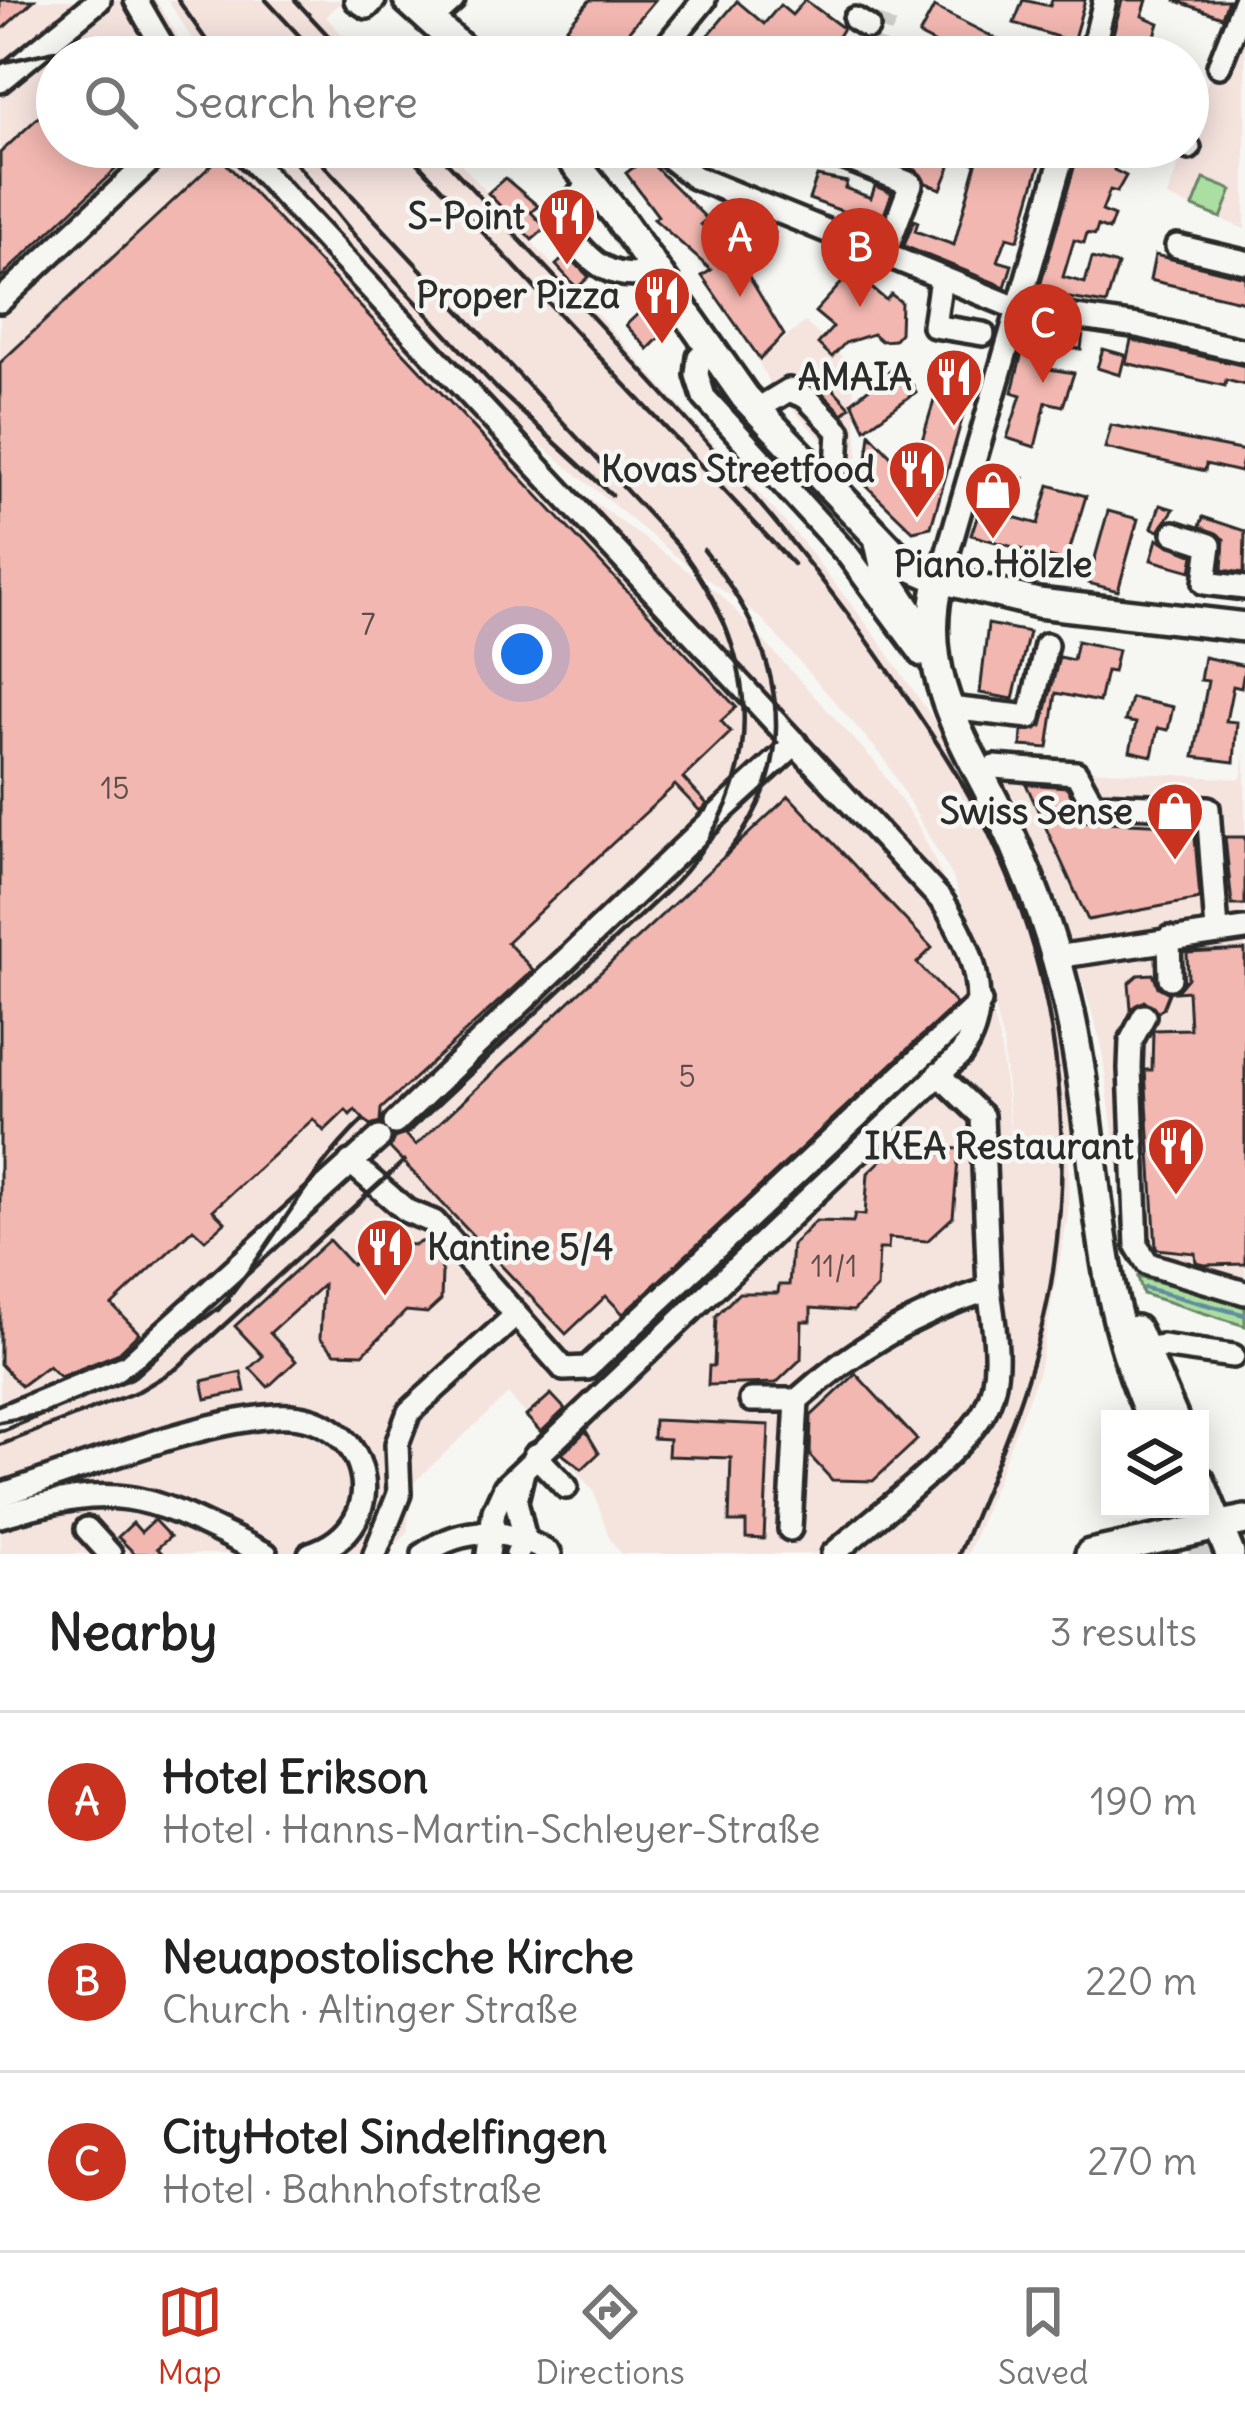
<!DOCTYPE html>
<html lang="en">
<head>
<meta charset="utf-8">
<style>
  body { margin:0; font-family:Delius,sans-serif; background:#f6f6f6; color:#222 }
  .controls { position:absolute; right:36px; bottom:36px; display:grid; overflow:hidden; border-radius:0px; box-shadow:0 6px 30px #0003 }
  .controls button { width:108px; height:108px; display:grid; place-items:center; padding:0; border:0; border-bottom:3px solid #e0e0e0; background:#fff; color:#222; font:60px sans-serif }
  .you { position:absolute; left:522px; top:654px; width:42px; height:42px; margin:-30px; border:9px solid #fff; border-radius:50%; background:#1a73e8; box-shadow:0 0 0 18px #1a73e833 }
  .badge { display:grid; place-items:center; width:78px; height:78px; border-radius:50%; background:#c8321e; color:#fff; font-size:39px; font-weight:700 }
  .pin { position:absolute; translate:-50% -99px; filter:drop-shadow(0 3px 6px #0008) }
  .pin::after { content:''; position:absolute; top:63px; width:42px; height:36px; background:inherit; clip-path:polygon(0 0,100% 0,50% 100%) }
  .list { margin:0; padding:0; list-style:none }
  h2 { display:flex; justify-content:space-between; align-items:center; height:156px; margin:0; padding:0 48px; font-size:51px }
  h2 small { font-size:39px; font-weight:400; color:#767676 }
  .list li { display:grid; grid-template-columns:78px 1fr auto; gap:36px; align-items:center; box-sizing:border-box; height:180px; padding:0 48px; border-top:3px solid #e0e0e0 }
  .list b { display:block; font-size:45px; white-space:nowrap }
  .list p { margin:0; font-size:39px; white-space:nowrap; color:#767676 }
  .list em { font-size:39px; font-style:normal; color:#767676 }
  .icon { flex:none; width:66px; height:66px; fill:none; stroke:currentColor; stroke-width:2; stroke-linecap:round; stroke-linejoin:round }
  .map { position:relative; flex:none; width:1245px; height:1554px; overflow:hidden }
  .search { position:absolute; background:#fff; box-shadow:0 6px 30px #0003; left:36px; right:36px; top:36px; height:132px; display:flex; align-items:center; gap:30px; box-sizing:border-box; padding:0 42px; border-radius:66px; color:#767676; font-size:45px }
  .sheet { height:696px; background:#fff }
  nav { display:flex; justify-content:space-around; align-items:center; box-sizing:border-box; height:168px; border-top:3px solid #e0e0e0; background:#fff; font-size:33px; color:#767676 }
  nav a { display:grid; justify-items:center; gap:6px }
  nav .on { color:#c8321e }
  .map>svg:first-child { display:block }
  .built { fill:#f5e3de }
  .green { fill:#abdfa1; stroke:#6b8566; stroke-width:3 }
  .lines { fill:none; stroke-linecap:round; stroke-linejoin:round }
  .stream { stroke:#648d9f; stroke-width:4.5 }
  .building { fill:#f2b7b0; stroke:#2b2b2b; stroke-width:3 }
  .minor-tunnel { stroke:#cdcdca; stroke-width:21; stroke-dasharray:21 10; stroke-linecap:butt }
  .major-tunnel { stroke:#cdcdca; stroke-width:27; stroke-dasharray:27 14; stroke-linecap:butt }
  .minor-casing { stroke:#2b2b2b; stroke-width:30 }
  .major-casing { stroke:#2b2b2b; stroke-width:36 }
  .minor { stroke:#f6f6f2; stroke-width:21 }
  .major { stroke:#f6f6f2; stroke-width:27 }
  .rail { stroke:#2b2b2b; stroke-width:4.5 }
  .labels { text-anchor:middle; stroke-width:9; stroke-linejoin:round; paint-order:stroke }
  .number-label { font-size:30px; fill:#5d4e4c }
  .poi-label { font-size:36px; font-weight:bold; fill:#2b2b2b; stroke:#f6f6f2; text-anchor:end }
</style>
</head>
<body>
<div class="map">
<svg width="1245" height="1554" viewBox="0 0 1245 1554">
  <rect width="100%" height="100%" fill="#f6f6f2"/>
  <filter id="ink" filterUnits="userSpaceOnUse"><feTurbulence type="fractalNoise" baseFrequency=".00833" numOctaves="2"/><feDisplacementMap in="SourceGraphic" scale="24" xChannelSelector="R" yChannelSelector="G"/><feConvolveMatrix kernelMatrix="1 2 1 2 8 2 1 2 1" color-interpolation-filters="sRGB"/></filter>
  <g filter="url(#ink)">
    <!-- built -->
    <g class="built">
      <path d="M 0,0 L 156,0 L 190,57 L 57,57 L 57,147 L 254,147 L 305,216 L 527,452 L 723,597 L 875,762 L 920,829 L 973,943 L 1000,1042 L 1013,1157 L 1003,1042 L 974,932 L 952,876 L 884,758 L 762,619 L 676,556 L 492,405 L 303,200 L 267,147 L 446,147 L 799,538 L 875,635 L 946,738 L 1014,872 L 1047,971 L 1058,1020 L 1070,1132 L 1068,1215 L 1039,1371 L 968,1554 L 621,1554 L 609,1537 L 593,1490 L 508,1394 L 412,1484 L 407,1534 L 386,1554 L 0,1554 Z"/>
      <path d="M 168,0 L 343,0 L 326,17 L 363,57 L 203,57 Z"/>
      <path d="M 1237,0 L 1245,0 L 1245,229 L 1167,197 Z"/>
      <path d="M 805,322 L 852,366 L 858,455 L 847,467 L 771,386 L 758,361 Z"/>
      <path d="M 1245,753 L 1245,1303 L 1138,1277 L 1125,1224 L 1101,1042 L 1073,951 L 992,764 L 1241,779 Z"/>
    </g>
    <!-- green -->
    <g class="green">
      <path d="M 1204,179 L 1232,190 L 1221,218 L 1193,207 Z"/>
      <path d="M 1138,1277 L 1245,1303 L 1245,1326 L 1143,1294 Z"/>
    </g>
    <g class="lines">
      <!-- stream -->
      <path class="stream" d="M 1145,1288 L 1245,1315"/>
    </g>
    <!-- building -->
    <g class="building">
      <path d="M 0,0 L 34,0 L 0,31 Z"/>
      <path d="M 590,0 L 655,0 L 607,57 L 599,57 L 566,28 Z"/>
      <path d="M 805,0 L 843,28 L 826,57 L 690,57 L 737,1 L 764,24 L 780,5 L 792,15 Z"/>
      <path d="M 1023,0 L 1050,6 L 1052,0 L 1085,0 L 1073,42 L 1014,23 Z"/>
      <path d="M 1122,0 L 1147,0 L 1142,16 L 1159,23 L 1148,57 L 1107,57 Z"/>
      <path d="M 1174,0 L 1228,0 L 1222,17 Z"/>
      <path d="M 934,7 L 1001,41 L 1032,57 L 961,57 L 919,35 Z"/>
      <path d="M 57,100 L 57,147 L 100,147 L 118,167 L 0,278 L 0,153 Z"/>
      <path d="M 858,147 L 1010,147 L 1042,157 L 1018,240 L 1007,237 L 998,261 L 1012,265 L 1005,287 L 904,246 L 914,220 L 918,222 L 915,231 L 954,245 L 976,164 L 955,154 L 941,189 L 926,183 L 916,170 Z"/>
      <path d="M 1080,147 L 1120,147 L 1114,170 L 1126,176 L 1117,192 L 1110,190 L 1102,211 L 1114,216 L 1109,230 L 1098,226 L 1095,235 L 1087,233 L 1084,243 L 1074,240 L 1063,277 L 1085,283 L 1092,258 L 1118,265 L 1106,304 L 1038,293 Z"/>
      <path d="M 220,157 L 736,707 L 721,721 L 731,732 L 683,778 L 707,804 L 704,808 L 700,811 L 675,785 L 507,942 L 533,970 L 381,1109 L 380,1123 L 370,1126 L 355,1110 L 350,1115 L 346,1110 L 324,1131 L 313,1119 L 213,1210 L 225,1222 L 205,1240 L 193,1229 L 112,1305 L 139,1333 L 117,1354 L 60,1377 L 48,1366 L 21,1386 L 0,1364 L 0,363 Z"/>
      <path d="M 646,158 L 707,219 L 701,224 L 726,249 L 738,219 L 775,233 L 765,257 L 745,270 L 784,335 L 760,359 L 702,276 L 711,270 L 654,219 L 658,216 L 626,173 Z"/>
      <path d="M 817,176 L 847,182 L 845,188 L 871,198 L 875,186 L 892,193 L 880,225 L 809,199 Z"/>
      <path d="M 505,178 L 538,206 L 531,212 L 546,228 L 532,240 L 488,193 Z"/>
      <path d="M 567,255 L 589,277 L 577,288 L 556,265 Z"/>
      <path d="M 1155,255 L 1245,277 L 1245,302 L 1150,280 Z"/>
      <path d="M 857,276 L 886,300 L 891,294 L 901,302 L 900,333 L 894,340 L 881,341 L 873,334 L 845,343 L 832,357 L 818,344 L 833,327 L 815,312 L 846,278 Z"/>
      <path d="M 642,310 L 664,333 L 648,349 L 626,325 Z"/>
      <path d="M 1028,329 L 1083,333 L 1081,349 L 1052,346 L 1049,369 L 1074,373 L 1063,406 L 1046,402 L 1035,447 L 1007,438 L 1021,395 L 1012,392 Z"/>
      <path d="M 1131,340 L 1245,366 L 1245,385 L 1226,380 L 1225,386 L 1126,363 Z"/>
      <path d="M 1103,349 L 1125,355 L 1120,375 L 1097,368 Z"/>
      <path d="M 901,362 L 916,392 L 865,429 L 852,402 Z"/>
      <path d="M 945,364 L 975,374 L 931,527 L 913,531 L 853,473 L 867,459 L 870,434 L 911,477 Z"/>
      <path d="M 824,379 L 850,407 L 843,414 L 816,386 Z"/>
      <path d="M 1111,425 L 1245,451 L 1240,472 L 1206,464 L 1205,471 L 1105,448 Z"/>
      <path d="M 993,469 L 1024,478 L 1013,517 L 1038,524 L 1049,485 L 1086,496 L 1066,562 L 971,535 Z"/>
      <path d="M 1160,505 L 1174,509 L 1159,531 L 1152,528 Z"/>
      <path d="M 1108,511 L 1138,519 L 1118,591 L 1088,583 Z"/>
      <path d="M 1203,517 L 1245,531 L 1244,573 L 1222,570 L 1224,539 L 1200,526 Z"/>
      <path d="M 1157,539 L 1194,555 L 1191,571 L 1151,560 Z"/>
      <path d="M 988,624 L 1029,632 L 1013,699 L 980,693 Z"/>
      <path d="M 1077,641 L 1118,650 L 1113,672 L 1106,671 L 1099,702 L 1056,693 L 1048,748 L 1021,746 L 1022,731 L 1042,726 L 1059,657 L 1073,660 Z"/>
      <path d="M 1204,657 L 1245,666 L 1241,688 L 1233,686 L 1226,721 L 1237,722 L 1234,762 L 1194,757 L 1208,681 L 1200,680 Z"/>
      <path d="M 1131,698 L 1173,707 L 1168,730 L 1158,728 L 1152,756 L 1130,751 L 1136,723 L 1125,721 Z"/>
      <path d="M 1026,784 L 1067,787 L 1084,821 L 1194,826 L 1200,899 L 1088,920 Z"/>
      <path d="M 789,796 L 932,948 L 917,963 L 956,1004 L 623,1314 L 606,1296 L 566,1334 L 390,1148 L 394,1138 L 405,1134 L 416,1145 Z"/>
      <path d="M 1225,837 L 1245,837 L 1245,905 L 1232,905 Z"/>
      <path d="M 1245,950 L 1245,1264 L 1205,1265 L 1196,1263 L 1195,1253 L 1156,1249 L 1145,1070 L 1152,1070 L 1153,1030 L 1190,1029 L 1188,991 L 1176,992 L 1188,978 L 1187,953 Z"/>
      <path d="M 1153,974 L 1158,987 L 1169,993 L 1163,1008 L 1158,1012 L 1144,1001 L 1131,1009 L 1129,983 L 1138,975 Z"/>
      <path d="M 942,1148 L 959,1149 L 953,1217 L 927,1241 L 889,1238 L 888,1249 L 879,1249 L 877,1288 L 853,1311 L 811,1308 L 811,1321 L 802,1321 L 801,1359 L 776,1383 L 708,1385 L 709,1366 L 714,1366 L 716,1316 L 739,1293 L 778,1293 L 779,1285 L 789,1285 L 792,1245 L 816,1221 L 853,1222 L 855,1214 L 865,1215 L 868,1173 L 892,1150 L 941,1153 Z"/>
      <path d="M 429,1239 L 442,1271 L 441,1300 L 427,1313 L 406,1311 L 363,1354 L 335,1353 L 320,1338 L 323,1285 L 270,1333 L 296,1361 L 268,1387 L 250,1368 L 263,1356 L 235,1326 L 329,1240 L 352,1265 L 376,1240 L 413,1245 Z"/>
      <path d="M 241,1372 L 245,1391 L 206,1399 L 202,1381 Z"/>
      <path d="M 856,1374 L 917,1440 L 873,1481 L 832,1480 L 810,1456 L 811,1416 Z"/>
      <path d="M 551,1394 L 565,1409 L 541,1432 L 526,1416 Z"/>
      <path d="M 654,1420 L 769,1425 L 764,1539 L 746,1538 L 746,1522 L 729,1522 L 731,1458 L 668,1456 L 669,1439 L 653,1438 Z"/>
      <path d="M 586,1431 L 599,1453 L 582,1469 L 562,1454 Z"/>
      <path d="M 154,1520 L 170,1537 L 157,1548 L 163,1554 L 135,1554 L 118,1537 L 133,1523 L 141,1532 Z"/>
    </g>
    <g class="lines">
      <!-- minor-tunnel -->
      <path class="minor-tunnel" d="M 868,57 L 887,19"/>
      <!-- major-tunnel -->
      <path class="major-tunnel" d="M 1188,1551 L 1245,1540"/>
      <defs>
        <g id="minor">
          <path d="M 136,0 L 169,57"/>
          <path d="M 356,0 L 367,7 L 374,0"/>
          <path d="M 855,19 L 868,27"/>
          <path d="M 430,21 L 453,0"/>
          <path d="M 657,57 L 704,0"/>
          <path d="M 1091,57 L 1105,0"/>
          <path d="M 1219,66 L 1245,0"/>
          <path d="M 0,81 L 99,0"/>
          <path d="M 239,147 L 943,902 C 973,948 994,1005 961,1054 L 505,1487 L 494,1511 L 488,1554"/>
          <path d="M 656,147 L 694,177 L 1019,309 L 1138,326 L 1245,351"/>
          <path d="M 1188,147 L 1189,148"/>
          <path d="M 840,156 L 911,184 L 884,256"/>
          <path d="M 591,184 L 563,210 L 561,225 C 590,259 608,285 656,271"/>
          <path d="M 1177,246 L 1245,262"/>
          <path d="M 941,278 L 934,326 L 983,334"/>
          <path d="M 0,301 L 165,147"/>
          <path d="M 699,357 L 697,375 L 704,397 L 848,555 L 922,655"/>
          <path d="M 756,410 L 789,390 L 806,397 L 839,431 L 837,467 L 826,487"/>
          <path d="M 1174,533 L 1210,545 L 1205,583 L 1245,588"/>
          <path d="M 940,579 L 1065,147"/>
          <path d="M 949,708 L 1030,717 L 1046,645"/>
          <path d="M 994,767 L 1076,773 L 1093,804 L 1208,808 L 1217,931"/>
          <path d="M 717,815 L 796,743"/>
          <path d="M 1169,938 L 1170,978"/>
          <path d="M 1056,957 L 1245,929"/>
          <path d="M 1144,1016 L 1131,1041 L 1130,1068 L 1137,1246 L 1148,1264 L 1245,1293"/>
          <path d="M 395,1123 L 710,822"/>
          <path d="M 350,1162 L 407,1211 L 434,1222 L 564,1369 L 587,1368 L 980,1002"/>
          <path d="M 1143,1349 L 1162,1346 L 1233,1356"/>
          <path d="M 751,1400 L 797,1400"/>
          <path d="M 0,1418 L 127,1366 L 379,1138"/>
          <path d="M 535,1455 L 566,1487"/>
          <path d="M 0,1495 C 82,1469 192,1422 276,1416 C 371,1410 398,1526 310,1554"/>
          <path d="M 0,1516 C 130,1478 149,1498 266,1554"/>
          <path d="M 87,1529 L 110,1554"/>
          <path d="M 790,1529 L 797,1400 C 855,1348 915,1314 989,1289 L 982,1116 L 938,1074"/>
          <path d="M 375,1554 L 399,1494 L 397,1444 L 409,1412 L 515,1316"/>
          <path d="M 424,1554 C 464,1525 509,1527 550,1554"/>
          <path d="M 517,1554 L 525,1540 L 516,1501 L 523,1471"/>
          <path d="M 833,1554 C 874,1518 960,1455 985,1410 C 1004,1374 994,1327 989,1289"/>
        </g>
        <g id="major">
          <path d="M 408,0 L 471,57"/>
          <path d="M 562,147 L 616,214 L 745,397 L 903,563 L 940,579 L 1038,603 L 1245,627"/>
          <path d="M 879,542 L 887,578 L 930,644"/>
          <path d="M 940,579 C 912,685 979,758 1018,852 C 1047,919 1068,990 1079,1062 C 1099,1185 1099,1304 1152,1419"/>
          <path d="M 1136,1330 L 1174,1419"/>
          <path d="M 1200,1481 L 1230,1554"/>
          <path d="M 1090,1554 L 1245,1520"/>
        </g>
      </defs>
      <!-- minor casing -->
      <use href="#minor" class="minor-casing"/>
      <!-- major casing -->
      <use href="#major" class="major-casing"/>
      <!-- minor -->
      <use href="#minor" class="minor"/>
      <!-- major -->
      <use href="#major" class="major"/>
      <!-- rail -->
      <g class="rail">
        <path d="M 178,0 L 218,57"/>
        <path d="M 266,0 L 319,57"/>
        <path d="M 295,0 L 348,57"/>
        <path d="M 0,63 L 73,47 L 150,57"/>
        <path d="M 283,147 L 355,236 L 498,390 L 612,495"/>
        <path d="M 307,147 L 678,546 C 763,656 771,784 670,888 L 406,1134"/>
        <path d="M 403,147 L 793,564"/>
        <path d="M 433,147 C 591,318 758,482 891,674 C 930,732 970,789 998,853 C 1057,982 1074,1131 1053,1271 C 1038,1371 997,1461 959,1554"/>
        <path d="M 704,550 C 779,643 810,755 725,856"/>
        <path d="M 218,1310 C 271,1250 304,1176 363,1120"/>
        <path d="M 119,1383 L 229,1300"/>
        <path d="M 0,1422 L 49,1413"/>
        <path d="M 0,1445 L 139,1391 L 176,1369 L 404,1161"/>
      </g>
    </g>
  </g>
  <!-- icons -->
  <defs>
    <symbol id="restaurant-pin" viewBox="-11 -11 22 30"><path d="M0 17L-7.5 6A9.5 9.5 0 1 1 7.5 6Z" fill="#c8321e" stroke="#f6f6f2"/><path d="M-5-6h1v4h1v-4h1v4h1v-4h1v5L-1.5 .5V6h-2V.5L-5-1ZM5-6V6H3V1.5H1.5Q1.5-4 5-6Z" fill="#fff"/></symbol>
    <symbol id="shop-pin" viewBox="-11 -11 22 30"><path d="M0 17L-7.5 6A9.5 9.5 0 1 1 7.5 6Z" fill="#c8321e" stroke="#f6f6f2"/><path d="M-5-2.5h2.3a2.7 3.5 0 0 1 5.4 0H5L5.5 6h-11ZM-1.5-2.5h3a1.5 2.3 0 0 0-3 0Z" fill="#fff"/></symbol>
  </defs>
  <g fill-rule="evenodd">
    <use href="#restaurant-pin" x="534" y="183" width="66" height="90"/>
    <use href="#restaurant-pin" x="629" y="262" width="66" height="90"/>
    <use href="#restaurant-pin" x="921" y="344" width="66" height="90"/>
    <use href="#restaurant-pin" x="884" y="436" width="66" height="90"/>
    <use href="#shop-pin" x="960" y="457" width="66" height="90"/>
    <use href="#shop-pin" x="1142" y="778" width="66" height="90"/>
    <use href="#restaurant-pin" x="1143" y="1113" width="66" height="90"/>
    <use href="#restaurant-pin" x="352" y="1214" width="66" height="90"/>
  </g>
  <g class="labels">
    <!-- number labels -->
    <g class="number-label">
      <text x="368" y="635">7</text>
      <text x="115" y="799">15</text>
      <text x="687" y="1087">5</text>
      <text x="834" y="1277">11/1</text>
    </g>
    <!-- poi labels -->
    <g class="poi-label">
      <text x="525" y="229">S-Point</text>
      <text x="620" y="308">Proper Pizza</text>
      <text x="912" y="390">AMAIA</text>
      <text x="875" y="482">Kovas Streetfood</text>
      <text x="993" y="577" text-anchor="middle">Piano Hölzle</text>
      <text x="1133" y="824">Swiss Sense</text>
      <text x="1134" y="1159">IKEA Restaurant</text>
      <text x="427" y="1260" text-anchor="start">Kantine 5/4</text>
    </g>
  </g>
</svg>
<div class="controls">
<button><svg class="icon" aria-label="layers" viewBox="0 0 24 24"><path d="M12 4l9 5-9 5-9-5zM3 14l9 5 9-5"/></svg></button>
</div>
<div class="you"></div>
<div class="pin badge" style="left:740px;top:297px">A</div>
<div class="pin badge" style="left:860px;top:307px">B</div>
<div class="pin badge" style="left:1043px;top:383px">C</div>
<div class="search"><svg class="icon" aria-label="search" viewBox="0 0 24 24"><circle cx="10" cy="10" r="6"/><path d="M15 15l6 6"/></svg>Search here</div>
</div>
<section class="sheet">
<h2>Nearby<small>3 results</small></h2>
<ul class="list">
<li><span class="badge">A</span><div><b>Hotel Erikson</b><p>Hotel · Hanns-Martin-Schleyer-Straße</p></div><em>190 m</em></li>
<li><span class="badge">B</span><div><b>Neuapostolische Kirche</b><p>Church · Altinger Straße</p></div><em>220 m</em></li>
<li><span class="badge">C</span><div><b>CityHotel Sindelfingen</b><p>Hotel · Bahnhofstraße</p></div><em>270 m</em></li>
</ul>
</section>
<nav>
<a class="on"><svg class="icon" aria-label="map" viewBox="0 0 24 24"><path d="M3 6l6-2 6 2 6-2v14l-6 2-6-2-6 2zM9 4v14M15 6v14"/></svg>Map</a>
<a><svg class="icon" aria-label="directions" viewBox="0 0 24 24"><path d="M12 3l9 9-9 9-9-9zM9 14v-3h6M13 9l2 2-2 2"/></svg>Directions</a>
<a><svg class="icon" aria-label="saved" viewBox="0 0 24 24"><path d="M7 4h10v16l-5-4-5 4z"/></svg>Saved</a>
</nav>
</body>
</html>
